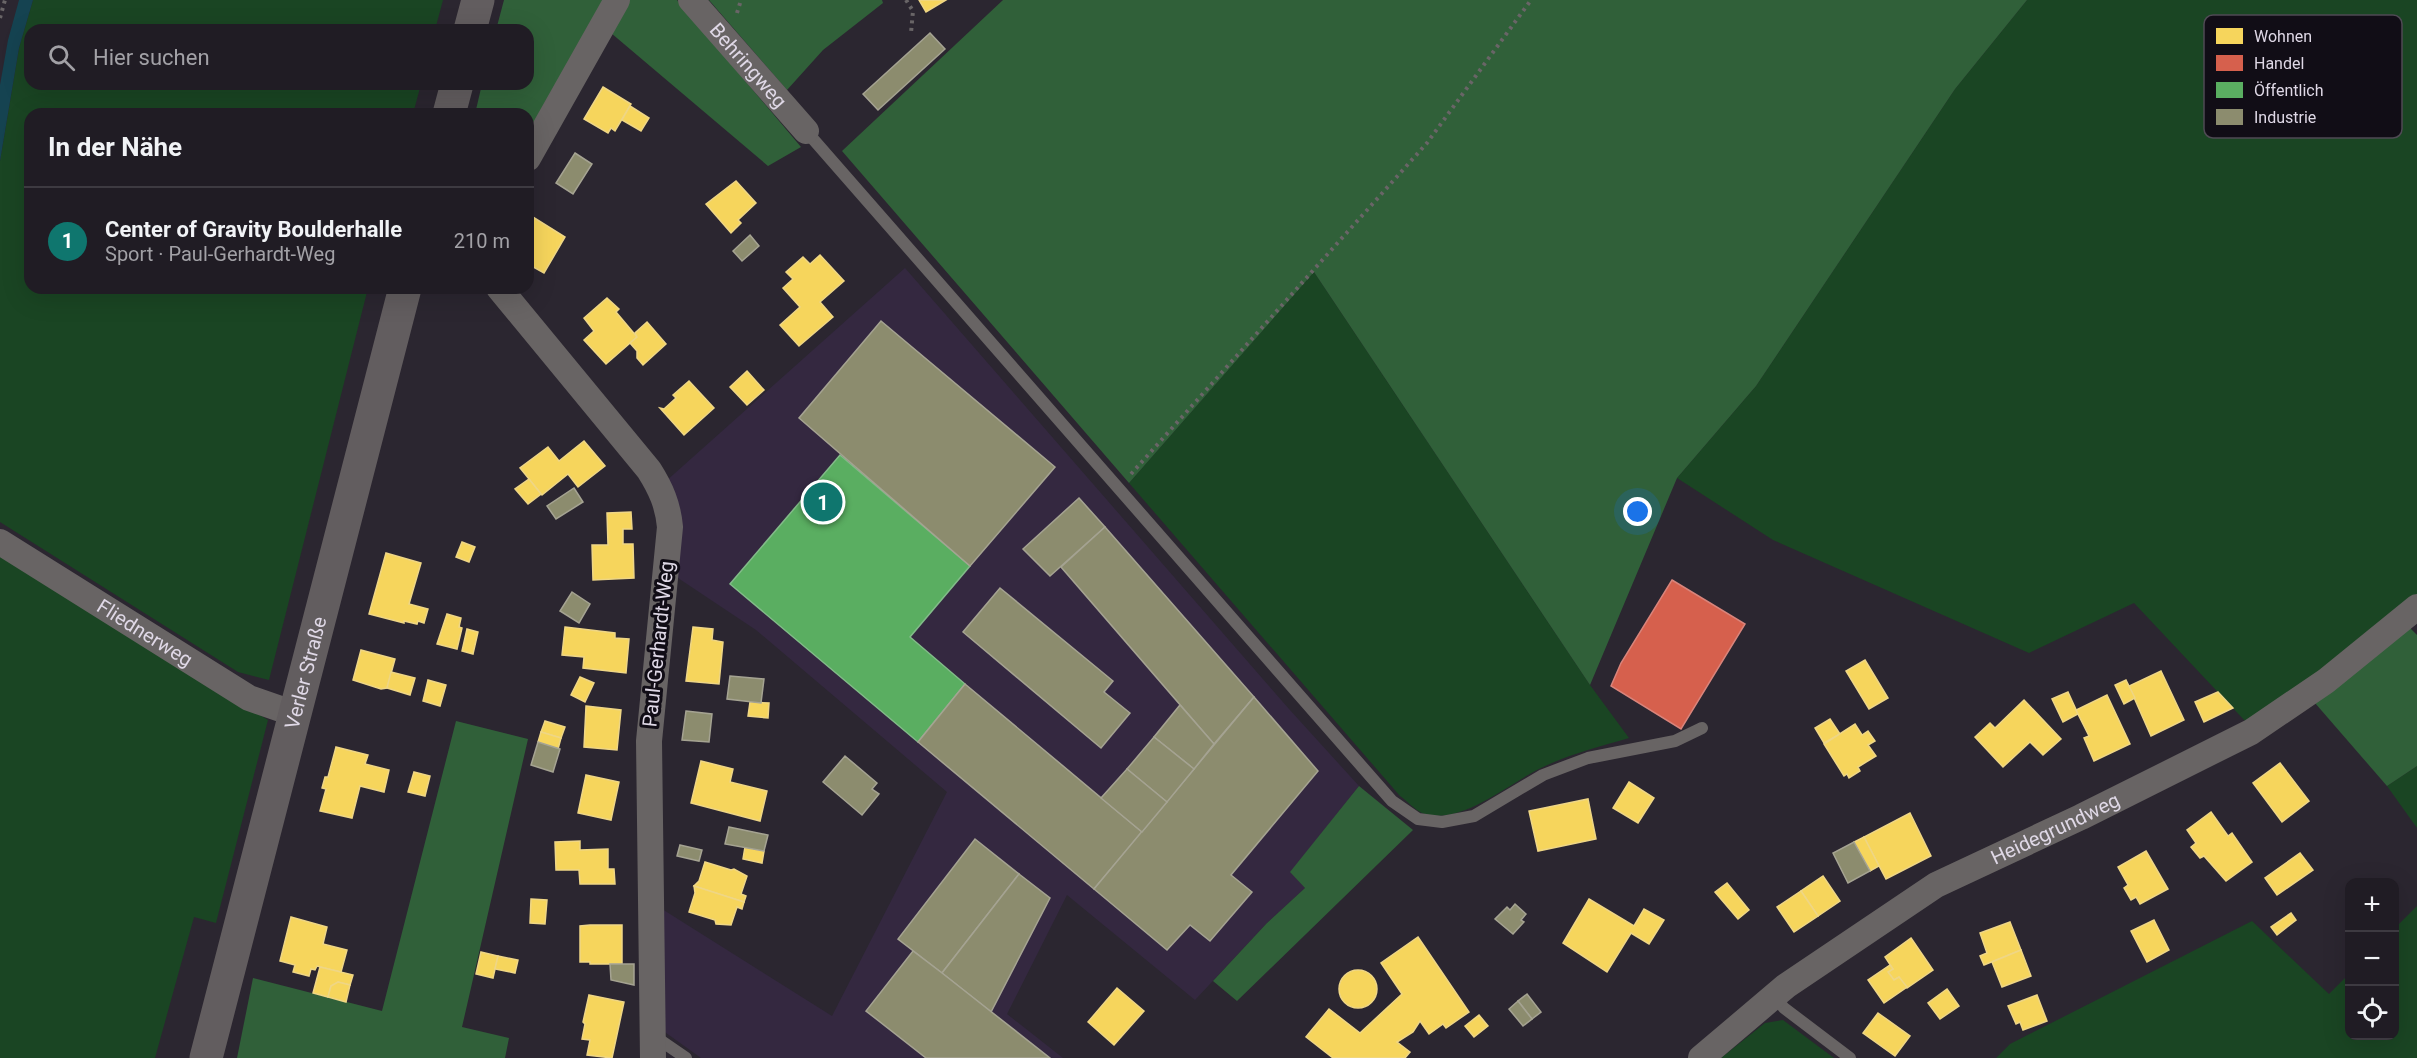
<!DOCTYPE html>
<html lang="de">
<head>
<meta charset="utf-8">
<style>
  body { margin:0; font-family:Roboto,sans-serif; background:#28252c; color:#f1f3f6 }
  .controls { position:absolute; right:18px; bottom:18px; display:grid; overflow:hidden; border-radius:12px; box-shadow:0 6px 24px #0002 }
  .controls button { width:54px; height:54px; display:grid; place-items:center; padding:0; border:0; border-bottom:2px solid #3d3a41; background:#201c24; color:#f1f3f6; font:30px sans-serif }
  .you { position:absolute; left:1638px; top:512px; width:21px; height:21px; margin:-15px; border:4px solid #fff; border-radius:50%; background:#1a73e8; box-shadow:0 0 0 9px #1a73e833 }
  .badge { display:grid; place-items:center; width:39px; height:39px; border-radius:50%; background:#0f766e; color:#fff; font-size:20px; font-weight:700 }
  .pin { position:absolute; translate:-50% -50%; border:3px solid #fff; box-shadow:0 2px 6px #0006 }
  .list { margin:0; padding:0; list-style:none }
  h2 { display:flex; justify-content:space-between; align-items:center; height:78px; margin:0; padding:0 24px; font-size:26px }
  h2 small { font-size:20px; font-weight:400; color:#a2a1a6 }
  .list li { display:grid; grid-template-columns:39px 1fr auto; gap:18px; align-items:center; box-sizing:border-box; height:108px; padding:0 24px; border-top:2px solid #3d3a41 }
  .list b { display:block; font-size:22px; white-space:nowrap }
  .list p { margin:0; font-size:20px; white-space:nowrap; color:#a2a1a6 }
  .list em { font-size:20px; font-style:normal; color:#a2a1a6 }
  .icon { flex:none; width:33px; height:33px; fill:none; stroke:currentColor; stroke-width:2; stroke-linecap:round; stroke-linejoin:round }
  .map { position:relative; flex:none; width:2417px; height:1058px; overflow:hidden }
  .search { position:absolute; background:#201c24; box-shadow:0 6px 24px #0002; left:24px; top:24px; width:510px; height:66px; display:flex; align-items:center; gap:15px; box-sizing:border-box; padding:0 21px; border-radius:18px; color:#a2a1a6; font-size:22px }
  .panel { position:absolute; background:#201c24; box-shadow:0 6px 24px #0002; left:24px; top:108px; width:510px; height:186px; border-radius:18px }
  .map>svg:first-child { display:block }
  .built { fill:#342840 }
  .green { fill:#1a4523 }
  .forest { fill:#306039 }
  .water { fill:#154351 }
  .homes { fill:#f6d55c; stroke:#efd685; stroke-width:1.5 }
  .shops { fill:#d6604d; stroke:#d9847b; stroke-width:1.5 }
  .public { fill:#5aae61; stroke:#82bb89; stroke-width:1.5 }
  .industry { fill:#8c8c6e; stroke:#a5a392; stroke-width:1.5 }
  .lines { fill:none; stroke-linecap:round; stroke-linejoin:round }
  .path { stroke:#696567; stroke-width:4; stroke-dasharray:3 4.5; stroke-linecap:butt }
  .service { stroke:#686464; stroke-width:12 }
  .minor { stroke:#686464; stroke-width:26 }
  .secondary { stroke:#625d5f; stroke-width:33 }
  .labels { text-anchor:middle; stroke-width:6; stroke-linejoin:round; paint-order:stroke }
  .street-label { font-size:20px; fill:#dfd8e6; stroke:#110d16 }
  .key { fill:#110d16; stroke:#4f4a54; stroke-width:1.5 }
  .key-label { font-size:16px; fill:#dfd8e6 }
</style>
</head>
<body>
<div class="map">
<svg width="2417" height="1058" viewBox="0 0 2417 1058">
  <rect width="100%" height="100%" fill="#2b2630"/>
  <!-- built -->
  <path class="built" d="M 905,268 L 1289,709 L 1359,786 L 1291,872 L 1305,888 L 1267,923 L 1195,1000 L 1067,895 L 1007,1014 L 1063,1058 L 701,1058 L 662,1030 L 662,909 L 832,1016 L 947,792 L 756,630 L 675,576 L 665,482 Z"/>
  <!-- green -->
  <g class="green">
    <path d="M 33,0 L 443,0 L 435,30 L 30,30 L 30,84 L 421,84 L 413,114 L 30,114 L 30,288 L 368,288 L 269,680 L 238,672 L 0,522 L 0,161 L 19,48 Z"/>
    <path d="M 2027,0 L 2417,0 L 2417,594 L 2319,672 L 2246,722 L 2134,603 L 2029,653 L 1773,540 L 1677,478 L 1756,386 L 1955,89 Z"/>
    <path d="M 1314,272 L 1590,685 L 1629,738 C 1599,747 1569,754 1541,768 C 1509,783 1460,827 1422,813 C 1415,810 1407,801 1400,796 L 1129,483 Z"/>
    <path d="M 0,554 L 268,720 L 216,923 L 194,917 L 155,1058 L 0,1058 Z"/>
    <path d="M 2417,766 L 2417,828 L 2387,786 Z"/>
    <path d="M 2417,906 L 2417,1058 L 1996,1058 L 2010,1044 L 2252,921 L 2329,994 L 2349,974 L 2350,1036 L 2394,1036 L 2395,928 Z"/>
    <path d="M 1783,1020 L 1834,1058 L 1721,1058 L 1765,1023 Z"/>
  </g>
  <!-- forest -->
  <g class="forest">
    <path d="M 504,0 L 677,0 L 801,147 L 768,166 L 611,33 L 528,144 L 528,114 L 475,114 L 482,84 L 528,84 L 528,30 L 496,30 Z"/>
    <path d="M 709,0 L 882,0 L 883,3 L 823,50 L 787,90 Z"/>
    <path d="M 1003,0 L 2027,0 L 1955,89 L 1756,386 L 1677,478 L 1590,685 L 1314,272 L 1129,483 L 842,151 Z"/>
    <path d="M 2409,627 L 2417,635 L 2417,766 L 2387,786 L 2315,703 Z"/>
    <path d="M 456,721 L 528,739 L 462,1027 L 509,1038 L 505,1058 L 237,1058 L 253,978 L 382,1011 Z"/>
    <path d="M 1359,786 L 1413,830 L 1237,1001 L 1213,981 L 1267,923 L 1305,888 L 1290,872 Z"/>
  </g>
  <!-- water -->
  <path class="water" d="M 19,0 L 33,0 L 19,48 L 0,161 L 0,85 L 8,40 Z"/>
  <!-- homes -->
  <g class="homes">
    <path d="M 919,0 L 946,0 L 926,12 Z"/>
    <path d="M 603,87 L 631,104 L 615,131 L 611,128 L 608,133 L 584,119 Z"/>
    <path d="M 630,106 L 649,118 L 641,131 L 622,120 Z"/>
    <path d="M 736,181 L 756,203 L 738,220 L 741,223 L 731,233 L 706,204 Z"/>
    <path d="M 528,214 L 565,237 L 544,273 L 528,264 Z"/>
    <path d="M 820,255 L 844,281 L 820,302 L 833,317 L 799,346 L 780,325 L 800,307 L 783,288 L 793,279 L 786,272 L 803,257 L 810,264 Z"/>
    <path d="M 607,298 L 619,309 L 616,312 L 637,337 L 606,364 L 584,340 L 594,331 L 584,318 Z"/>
    <path d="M 647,322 L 666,344 L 643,365 L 637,358 L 637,351 L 630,343 L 637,337 L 635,333 Z"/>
    <path d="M 747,371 L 764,390 L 747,405 L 730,387 Z"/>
    <path d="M 689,381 L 714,408 L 684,435 L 660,408 L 664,409 L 676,398 L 673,395 Z"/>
    <path d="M 584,441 L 605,466 L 578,487 L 568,474 L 542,495 L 520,468 L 548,447 L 559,461 Z"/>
    <path d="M 529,479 L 541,494 L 528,504 L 515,489 Z"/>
    <path d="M 631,512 L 632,529 L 623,529 L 623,544 L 633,544 L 634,578 L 593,580 L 592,545 L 608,545 L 607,513 Z"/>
    <path d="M 462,542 L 475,547 L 469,562 L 456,557 Z"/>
    <path d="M 386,553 L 421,563 L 409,604 L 428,609 L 424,623 L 418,621 L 417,624 L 404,621 L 404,623 L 369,614 Z"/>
    <path d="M 447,614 L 461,618 L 459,627 L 462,628 L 457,649 L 437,644 Z"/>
    <path d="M 565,627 L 615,633 L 615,638 L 629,639 L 626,673 L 583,668 L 584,657 L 562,655 Z"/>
    <path d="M 693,627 L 713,629 L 712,640 L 723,642 L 719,684 L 686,681 Z"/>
    <path d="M 467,629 L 478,632 L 473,654 L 462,651 Z"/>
    <path d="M 361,650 L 395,659 L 387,688 L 381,689 L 353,680 Z"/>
    <path d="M 1865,660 L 1888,698 L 1869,709 L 1846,671 Z"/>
    <path d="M 2161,671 L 2184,720 L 2151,736 L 2129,686 Z"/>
    <path d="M 391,672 L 415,678 L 410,695 L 387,688 Z"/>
    <path d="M 580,677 L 594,683 L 585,702 L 571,695 Z"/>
    <path d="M 428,680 L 446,685 L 440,706 L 423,701 Z"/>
    <path d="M 2126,680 L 2135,698 L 2124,704 L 2115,685 Z"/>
    <path d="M 2068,692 L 2078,714 L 2063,722 L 2052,699 Z"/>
    <path d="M 2218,692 L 2233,708 L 2204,722 L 2195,702 Z"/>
    <path d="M 2107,695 L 2130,744 L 2094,761 L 2084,738 L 2089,736 L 2076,710 Z"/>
    <path d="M 2024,700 L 2061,739 L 2043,755 L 2030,742 L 2003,767 L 1975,737 L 1990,723 L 1995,728 Z"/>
    <path d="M 750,702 L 769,703 L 768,718 L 748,716 Z"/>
    <path d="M 586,706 L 621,710 L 617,750 L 584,747 Z"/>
    <path d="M 1830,719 L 1840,734 L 1824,743 L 1815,728 Z"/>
    <path d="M 545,721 L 565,727 L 561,738 L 541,732 Z"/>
    <path d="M 1855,724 L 1862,735 L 1868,731 L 1875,741 L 1868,745 L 1876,756 L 1858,767 L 1860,771 L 1849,778 L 1847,774 L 1844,776 L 1824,744 Z"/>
    <path d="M 541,732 L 561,738 L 558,749 L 538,742 Z"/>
    <path d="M 336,747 L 368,755 L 365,764 L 389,770 L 384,792 L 360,786 L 352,818 L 320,811 L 326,789 L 322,788 L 325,777 L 328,777 Z"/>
    <path d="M 701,761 L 733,769 L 730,782 L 767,791 L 760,821 L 691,803 Z"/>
    <path d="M 2280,763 L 2309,801 L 2282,822 L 2253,783 Z"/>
    <path d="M 414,772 L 430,776 L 425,796 L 408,792 Z"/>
    <path d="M 586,775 L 619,782 L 611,820 L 578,813 Z"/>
    <path d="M 1629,782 L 1654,798 L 1638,823 L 1613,808 Z"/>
    <path d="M 1588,799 L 1596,839 L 1538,851 L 1529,811 Z"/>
    <path d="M 2211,812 L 2228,836 L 2232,833 L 2252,862 L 2226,881 L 2204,856 L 2200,858 L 2191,847 L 2196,843 L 2187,830 Z"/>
    <path d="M 1910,813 L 1931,856 L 1886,879 L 1864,837 Z"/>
    <path d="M 1864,837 L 1879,866 L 1870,871 L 1854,842 Z"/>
    <path d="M 580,841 L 580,850 L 608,849 L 608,869 L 614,869 L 615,884 L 580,884 L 579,870 L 556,870 L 555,842 Z"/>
    <path d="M 745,847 L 764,851 L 762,863 L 743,859 Z"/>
    <path d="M 2146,851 L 2168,889 L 2140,904 L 2136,897 L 2131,900 L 2124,888 L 2128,885 L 2118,867 Z"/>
    <path d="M 2300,853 L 2313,870 L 2277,895 L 2265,878 Z"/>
    <path d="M 705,862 L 731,870 L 734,869 L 747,876 L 741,894 L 746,896 L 744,902 L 694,886 L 699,881 Z"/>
    <path d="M 1823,876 L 1840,901 L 1818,916 L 1801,891 Z"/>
    <path d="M 1727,883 L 1749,910 L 1738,919 L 1715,892 Z"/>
    <path d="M 694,886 L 744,902 L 742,909 L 737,907 L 731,925 L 716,924 L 715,920 L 689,912 L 695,893 Z"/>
    <path d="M 1801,891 L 1818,916 L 1794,932 L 1777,907 Z"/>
    <path d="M 531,899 L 547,900 L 545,924 L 530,923 Z"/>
    <path d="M 1589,899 L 1634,926 L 1644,909 L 1664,920 L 1649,944 L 1631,933 L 1607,972 L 1563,943 Z"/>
    <path d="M 2291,913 L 2296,920 L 2277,935 L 2271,927 Z"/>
    <path d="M 291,917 L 327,927 L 323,944 L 347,950 L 341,972 L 317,966 L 315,970 L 311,969 L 309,976 L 293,972 L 295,965 L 280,961 Z"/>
    <path d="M 2154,920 L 2169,950 L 2147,962 L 2131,931 Z"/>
    <path d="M 2010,922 L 2021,950 L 1984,965 L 1980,956 L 1987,953 L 1980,933 Z"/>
    <path d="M 590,925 L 622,925 L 622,964 L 590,964 L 590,962 L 580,962 L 580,926 Z"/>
    <path d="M 1418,937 L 1469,1012 L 1446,1028 L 1443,1024 L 1429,1034 L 1420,1021 L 1413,1032 L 1397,1042 L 1410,1052 L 1405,1058 L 1333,1058 L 1306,1037 L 1329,1009 L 1360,1033 L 1402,994 L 1381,963 Z"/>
    <path d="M 1911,938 L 1933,970 L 1907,988 L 1899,977 L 1894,980 L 1888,972 L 1893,969 L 1885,957 Z"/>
    <path d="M 2021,950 L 2031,976 L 2002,987 L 1992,962 Z"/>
    <path d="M 481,952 L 498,956 L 493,978 L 476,974 Z"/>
    <path d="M 498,956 L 518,960 L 515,973 L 495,969 Z"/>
    <path d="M 1890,965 L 1893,969 L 1888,972 L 1894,980 L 1899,977 L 1907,987 L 1884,1003 L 1868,980 Z"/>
    <path d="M 320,967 L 353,975 L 350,985 L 338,982 L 331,986 L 328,997 L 313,993 Z"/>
    <circle cx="1358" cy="989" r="19"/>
    <path d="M 338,982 L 350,985 L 346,1002 L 328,997 L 331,986 Z"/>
    <path d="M 1117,988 L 1144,1011 L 1114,1045 L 1088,1022 Z"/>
    <path d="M 1947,989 L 1959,1006 L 1940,1019 L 1928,1003 Z"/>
    <path d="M 589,995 L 624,1002 L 612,1058 L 587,1055 L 590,1040 L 582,1039 L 585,1024 L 583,1022 Z"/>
    <path d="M 2037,995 L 2047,1021 L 2023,1030 L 2020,1022 L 2016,1024 L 2008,1006 Z"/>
    <path d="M 1878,1013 L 1910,1036 L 1895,1056 L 1863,1033 Z"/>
    <path d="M 1479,1015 L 1488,1026 L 1474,1037 L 1465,1026 Z"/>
  </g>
  <!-- shops -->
  <path class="shops" d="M 1672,580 L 1745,624 L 1681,729 L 1611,686 L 1621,663 Z"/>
  <!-- public -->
  <path class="public" d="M 840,455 L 970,566 L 910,637 L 965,684 L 918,742 L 730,584 Z"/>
  <!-- industry -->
  <g class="industry">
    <path d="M 930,33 L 945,49 L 878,110 L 863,94 Z"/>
    <path d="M 575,153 L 592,164 L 573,194 L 556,183 Z"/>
    <path d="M 750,235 L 759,246 L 742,261 L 733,251 Z"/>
    <path d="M 881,321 L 1055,467 L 970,566 L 799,418 Z"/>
    <path d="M 574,488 L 583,502 L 556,519 L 547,506 Z"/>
    <path d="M 1079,498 L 1105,527 L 1050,576 L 1023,549 Z"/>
    <path d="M 1105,527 L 1254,697 L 1214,744 L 1061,567 Z"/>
    <path d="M 1000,588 L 1113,681 L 1104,692 L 1130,713 L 1101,748 L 963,632 Z"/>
    <path d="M 572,592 L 590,604 L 579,623 L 560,611 Z"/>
    <path d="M 730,676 L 764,679 L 761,703 L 727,699 Z"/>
    <path d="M 965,684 L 1142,832 L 1094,889 L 918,742 Z"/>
    <path d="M 1254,697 L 1318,771 L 1231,875 L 1252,892 L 1210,941 L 1190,925 L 1167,950 L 1094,889 Z"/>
    <path d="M 1180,705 L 1214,744 L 1194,769 L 1154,737 Z"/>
    <path d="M 686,711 L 712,714 L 709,742 L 682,740 Z"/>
    <path d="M 1154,737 L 1194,769 L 1167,802 L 1127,769 Z"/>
    <path d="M 538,742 L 560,749 L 553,772 L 531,765 Z"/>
    <path d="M 845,756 L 877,783 L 872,789 L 879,794 L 862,815 L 823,782 Z"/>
    <path d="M 1127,769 L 1167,802 L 1142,832 L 1101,798 Z"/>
    <path d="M 729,827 L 768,835 L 764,851 L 725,844 Z"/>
    <path d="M 975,839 L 1019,874 L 942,973 L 898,939 Z"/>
    <path d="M 1854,842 L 1870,871 L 1848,883 L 1833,853 Z"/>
    <path d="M 680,845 L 702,850 L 699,861 L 677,856 Z"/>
    <path d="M 1019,874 L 1050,898 L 991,1012 L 942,973 Z"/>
    <path d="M 1515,904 L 1526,914 L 1521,920 L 1524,922 L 1513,934 L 1495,919 L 1507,907 L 1510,910 Z"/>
    <path d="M 913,951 L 942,973 L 1050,1058 L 926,1058 L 866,1011 Z"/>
    <path d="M 610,964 L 634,964 L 634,985 L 611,980 Z"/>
    <path d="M 1527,994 L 1541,1012 L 1532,1019 L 1518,1001 Z"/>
    <path d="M 1518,1001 L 1532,1019 L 1523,1026 L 1509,1009 Z"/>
  </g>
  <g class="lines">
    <!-- path -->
    <g class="path">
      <path d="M 906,0 L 913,11 L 911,33"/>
      <path d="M 737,13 L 741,0"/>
      <path d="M 0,18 L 5,0"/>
      <path d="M 1131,474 L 1427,143 L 1531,0"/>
    </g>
    <!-- service -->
    <g class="service">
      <path d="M 806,131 L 1392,801 L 1418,819 L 1442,822 L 1474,816 L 1543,775 L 1588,758 L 1675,741 L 1702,728"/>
      <path d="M 1774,996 L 1784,1008 L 1850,1058"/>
      <path d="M 654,1036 L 686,1058"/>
    </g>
    <!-- minor -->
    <g class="minor">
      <path id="s1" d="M 691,0 L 806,131"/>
      <path d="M 528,158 L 617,0"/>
      <path d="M 499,288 L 649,470 C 661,489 668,505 670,527 L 649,741 L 653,1058"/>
      <path id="s2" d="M 0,542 L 249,698 L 295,714"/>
      <path id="s3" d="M 1701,1058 L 1786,986 L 1936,885 L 2081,817 L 2251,732 L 2326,681 L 2417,607"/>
    </g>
    <!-- secondary -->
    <g class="secondary">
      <path d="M 470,30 L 478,0"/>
      <path d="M 449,114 L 457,84"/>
      <path id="s4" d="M 206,1058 L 405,288"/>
    </g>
  </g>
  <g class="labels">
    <!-- street labels -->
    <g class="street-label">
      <text dy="7" stroke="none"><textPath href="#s1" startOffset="87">Behringweg</textPath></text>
      <text dy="7" stroke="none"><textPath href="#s2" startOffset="171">Fliednerweg</textPath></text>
      <text transform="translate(658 644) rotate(-84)" y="7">Paul-Gerhardt-Weg</text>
      <text dy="7" stroke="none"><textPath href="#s4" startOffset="398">Verler Straße</textPath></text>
      <text dy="7" stroke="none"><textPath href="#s3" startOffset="424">Heidegrundweg</textPath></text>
    </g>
  </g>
  <!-- legend -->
  <rect x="2204" y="15" width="198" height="123" rx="9" class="key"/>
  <rect x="2216" y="28" width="27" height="16" fill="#f6d55c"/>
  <rect x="2216" y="55" width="27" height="16" fill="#d6604d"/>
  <rect x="2216" y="82" width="27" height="16" fill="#5aae61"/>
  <rect x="2216" y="109" width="27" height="16" fill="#8c8c6e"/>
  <g class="key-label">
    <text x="2254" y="42">Wohnen</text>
    <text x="2254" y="69">Handel</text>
    <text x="2254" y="96">Öffentlich</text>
    <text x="2254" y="123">Industrie</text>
  </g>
</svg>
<div class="controls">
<button>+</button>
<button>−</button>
<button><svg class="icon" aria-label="locate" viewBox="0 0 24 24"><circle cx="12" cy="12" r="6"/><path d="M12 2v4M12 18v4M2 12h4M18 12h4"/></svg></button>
</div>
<div class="you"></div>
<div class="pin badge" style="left:823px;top:502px">1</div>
<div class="search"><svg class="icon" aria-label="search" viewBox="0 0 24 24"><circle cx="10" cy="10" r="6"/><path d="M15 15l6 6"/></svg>Hier suchen</div>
<section class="panel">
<h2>In der Nähe<small></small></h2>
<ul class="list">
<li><span class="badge">1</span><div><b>Center of Gravity Boulderhalle</b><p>Sport · Paul-Gerhardt-Weg</p></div><em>210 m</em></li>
</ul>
</section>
</div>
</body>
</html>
